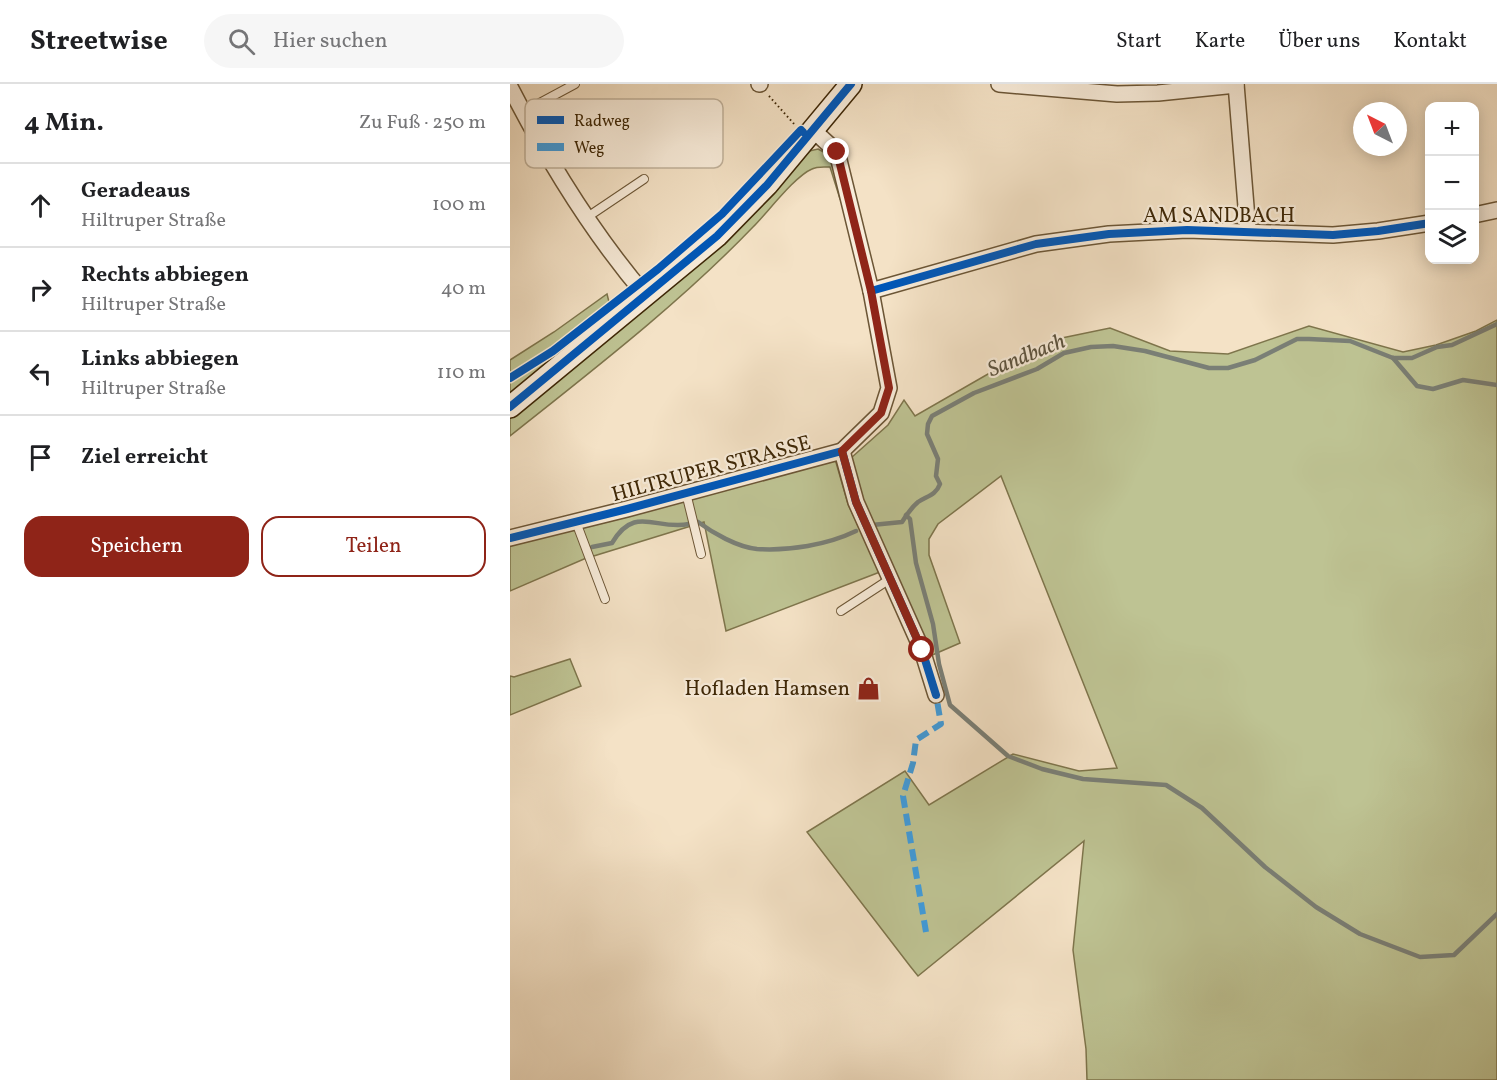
<!DOCTYPE html>
<html lang="de">
<head>
<meta charset="utf-8">
<style>
  body { margin:0; font-family:Vollkorn,serif; background:#f6f6f6; color:#202124 }
  .controls { position:absolute; right:18px; top:18px; display:grid; overflow:hidden; border-radius:12px; box-shadow:0 3px 15px #0003 }
  .controls button { width:54px; height:54px; display:grid; place-items:center; padding:0; border:0; border-bottom:2px solid #e0e0e0; background:#fff; color:#202124; font:30px sans-serif }
  .compass { position:absolute; left:843px; top:18px; width:54px; height:54px; border-radius:50%; background:#fff; box-shadow:0 3px 15px #0003; rotate:318deg }
  .stop { position:absolute; width:18px; height:18px; margin:-14px; border:4px solid #8f2418; border-radius:50%; background:#fff }
  .stop.end { background:#8f2418; border-color:#fff; box-shadow:0 2px 6px #0008 }
  .list { margin:0; padding:0; list-style:none }
  h2 { display:flex; justify-content:space-between; align-items:center; height:78px; margin:0; padding:0 24px; font-size:26px }
  h2 small { font-size:20px; font-weight:400; color:#757577 }
  .list li { display:grid; grid-template-columns:39px 1fr auto; gap:18px; align-items:center; box-sizing:border-box; height:84px; padding:0 24px; border-top:2px solid #e0e0e0 }
  .list b { display:block; font-size:22px; white-space:nowrap }
  .list p { margin:0; font-size:20px; white-space:nowrap; color:#757577 }
  .list em { font-size:20px; font-style:normal; color:#757577 }
  .actions { display:flex; gap:12px; padding:18px 24px }
  .actions a { flex:1; padding:14px 0; border:2px solid #8f2418; border-radius:18px; text-align:center; font-size:21px; color:#8f2418 }
  .actions .main { background:#8f2418; color:#fff }
  .icon { flex:none; width:33px; height:33px; fill:none; stroke:currentColor; stroke-width:2; stroke-linecap:round; stroke-linejoin:round }
  .map { position:relative; flex:none; width:987px; height:996px; overflow:hidden }
  header { display:flex; align-items:center; gap:36px; box-sizing:border-box; height:84px; padding:0 30px; background:#fff; border-bottom:2px solid #e0e0e0 }
  header strong { font-size:28px }
  nav { display:flex; gap:33px; margin-inline-start:auto; font-size:21px }
  .search { width:420px; height:54px; background:#f6f6f6; display:flex; align-items:center; gap:15px; box-sizing:border-box; padding:0 21px; border-radius:33px; color:#757577; font-size:22px }
  main { display:flex }
  aside { flex:1; background:#fff }
  .map>svg:first-child { display:block }
  .green { fill:#bec393; stroke:#7e754c; stroke-width:1.5 }
  .lines { fill:none; stroke-linecap:round; stroke-linejoin:round }
  .stream { stroke:#7a7f76; stroke-width:4.5 }
  .lane-casing { stroke:#6c5636; stroke-width:10 }
  .street-casing { stroke:#6c5636; stroke-width:18 }
  .secondary-casing { stroke:#3e2706; stroke-width:24 }
  .path { stroke:#3e2706; stroke-width:2; stroke-dasharray:1.5 3; stroke-linecap:butt }
  .lane { stroke:#f8ecda; stroke-width:8 }
  .street { stroke:#f8ecda; stroke-width:15 }
  .secondary { stroke:#f8ecda; stroke-width:21 }
  .quiet { stroke:#3f9cdd; stroke-width:6; stroke-dasharray:12 6; stroke-linecap:butt }
  .cycleway-casing { stroke:#f8ecda; stroke-width:11 }
  .cycleway { stroke:#0057b8; stroke-width:8 }
  .route { stroke:#8f2418; stroke-width:8 }
  .labels { text-anchor:middle; stroke-width:4.5; stroke-linejoin:round; paint-order:stroke }
  .street-label { font-size:21px; fill:#3e2706; stroke:#f8ecda }
  .poi-label { font-size:21px; fill:#3e2706; stroke:#f8ecda; text-anchor:end }
  .water-label { font-size:22px; font-style:italic; fill:#5c533e; stroke:#f8ecda }
  .key { fill:#f8ecda; stroke:#c0b19a; stroke-width:1.5 }
  .key-label { font-size:16px; fill:#3e2706 }
</style>
</head>
<body>
<header>
<strong>Streetwise</strong>
<div class="search"><svg class="icon" aria-label="search" viewBox="0 0 24 24"><circle cx="10" cy="10" r="6"/><path d="M15 15l6 6"/></svg>Hier suchen</div>
<nav><a>Start</a><a>Karte</a><a>Über uns</a><a>Kontakt</a></nav>
</header>
<main>
<aside>
<h2>4 Min.<small>Zu Fuß · 250 m</small></h2>
<ul class="list">
<li><svg class="icon" aria-label="ahead" viewBox="0 0 24 24"><path d="M12 20V5M6 11l6-6 6 6"/></svg><div><b>Geradeaus</b><p>Hiltruper Straße</p></div><em>100 m</em></li>
<li><svg class="icon" aria-label="right" viewBox="0 0 24 24"><path d="M7 20v-9h11M14 6l5 5-5 5"/></svg><div><b>Rechts abbiegen</b><p>Hiltruper Straße</p></div><em>40 m</em></li>
<li><svg class="icon" aria-label="left" viewBox="0 0 24 24"><path d="M17 20v-9H6M10 6l-5 5 5 5"/></svg><div><b>Links abbiegen</b><p>Hiltruper Straße</p></div><em>110 m</em></li>
<li><svg class="icon" aria-label="arrive" viewBox="0 0 24 24"><path d="M6 21V4h12l-3 4 3 4H6"/></svg><div><b>Ziel erreicht</b></div></li>
</ul>
<div class="actions"><a class="main">Speichern</a><a>Teilen</a></div>
</aside>
<div class="map">
<svg width="987" height="996" viewBox="0 0 987 996">
  <rect width="100%" height="100%" fill="#f4e2c6"/>
  <filter id="stains"><feTurbulence type="fractalNoise" baseFrequency=".00333" numOctaves="4"/><feColorMatrix values="0 0 0 0 .2 0 0 0 0 .09 0 0 0 0 .02 0 0 0 .5 -.17"/></filter>
  <radialGradient id="worn" r=".72"><stop offset=".6" stop-color="#630" stop-opacity="0"/><stop offset="1" stop-color="#630" stop-opacity=".3"/></radialGradient>
  <!-- green -->
  <g class="green">
    <path d="M 308,65 L 323,73 L 336,114 L 330,115 L 320,83 C 314,83 307,82 302,85 C 285,92 258,128 243,143 C 170,219 83,286 0,352 L 0,333 L 130,227 L 295,68 Z"/>
    <path d="M 97,210 L 99,218 L 95,224 L 37,266 L 0,290 L 0,276 L 44,248 Z"/>
    <path d="M 109,221 L 0,315 L 0,297 L 74,247 Z"/>
    <path d="M 987,236 L 987,996 L 577,996 L 576,965 L 563,866 L 574,757 L 408,892 L 400,882 L 297,748 L 395,687 L 419,721 L 503,670 L 569,687 L 607,684 L 491,392 L 428,440 L 419,455 L 419,471 L 450,559 L 420,572 L 370,488 L 216,547 L 194,438 L 74,475 L 0,507 L 0,462 L 325,375 L 338,420 L 354,454 L 341,374 L 378,341 L 394,316 L 405,332 L 485,286 L 547,255 L 600,244 L 660,267 L 718,270 L 799,242 L 893,268 L 926,261 L 966,247 Z"/>
    <path d="M 60,575 L 71,602 L 0,631 L 0,592 L 4,593 Z"/>
  </g>
  <g class="lines">
    <!-- stream -->
    <g class="stream">
      <path d="M 883,274 L 907,302 L 923,305 L 953,296 L 987,301"/>
      <path d="M 396,431 L 400,435 L 406,479 L 423,540 L 429,580 L 440,621 L 498,672 L 532,685 L 573,695 L 656,701 L 692,724 L 755,783 L 806,823 L 850,850 L 910,873 L 944,871 L 987,830"/>
      <path d="M 188,438 C 203,449 227,463 247,465 C 279,467 317,461 346,447"/>
      <path d="M 362,441 L 392,438 C 397,430 401,424 408,418 C 417,412 426,411 430,400 L 426,392 L 428,375 L 417,350 L 418,340 L 422,332 L 464,309 L 527,285 L 554,269 L 581,263 L 603,262 L 635,267 L 699,284 L 718,284 L 745,276 L 787,255 L 799,255 L 840,257 L 883,274 L 902,274 L 927,263 L 942,261 L 987,240"/>
      <path d="M 82,463 L 102,459 C 125,420 146,447 179,440"/>
    </g>
    <defs>
      <g id="lane">
        <path d="M 13,28 L 65,0"/>
        <path d="M 76,134 L 134,95"/>
        <path d="M 176,409 L 191,470"/>
        <path d="M 66,438 L 95,515"/>
        <path d="M 331,527 L 380,495"/>
      </g>
      <g id="street">
        <path d="M 249,0 L 250,0"/>
        <path d="M 489,0 L 607,10 L 648,9 L 726,1"/>
        <path d="M 726,0 L 738,147"/>
        <path d="M 0,3 C 38,77 82,149 136,212"/>
        <path d="M 303,46 L 327,68 L 361,207 L 379,304 L 371,329 L 332,367"/>
        <path d="M 964,131 L 987,126"/>
        <path d="M 361,207 L 526,160 L 599,150 L 677,146 L 823,151 L 868,147 L 920,139"/>
        <path d="M 0,454 L 117,425 L 332,367 L 346,418 L 412,566 L 426,611"/>
      </g>
      <path id="secondary" d="M 0,323 L 207,152 L 257,101 L 341,0"/>
    </defs>
    <!-- lane casing -->
    <use href="#lane" class="lane-casing"/>
    <!-- street casing -->
    <use href="#street" class="street-casing"/>
    <!-- secondary casing -->
    <use href="#secondary" class="secondary-casing"/>
    <!-- path -->
    <path class="path" d="M 259,12 L 285,41"/>
    <!-- lane -->
    <use href="#lane" class="lane"/>
    <!-- street -->
    <use href="#street" class="street"/>
    <!-- secondary -->
    <use href="#secondary" class="secondary"/>
    <!-- quiet -->
    <path class="quiet" d="M 416,848 L 393,712 L 403,679 L 406,656 L 431,640 L 426,611"/>
    <defs>
      <g id="cycleway">
        <path d="M 361,207 L 526,160 L 599,150 L 677,146 L 823,151 L 868,147 L 920,139"/>
        <path d="M 0,294 L 43,267 L 148,185 L 212,130 L 291,46 L 293,48"/>
        <path d="M 0,323 L 207,152 L 257,101 L 341,0"/>
        <path d="M 0,454 L 117,425 L 332,367 L 346,418 L 412,566 L 426,611"/>
      </g>
    </defs>
    <!-- cycleway casing -->
    <use href="#cycleway" class="cycleway-casing"/>
    <!-- cycleway -->
    <use href="#cycleway" class="cycleway"/>
  </g>
  <g class="lines">
    <!-- route -->
    <path class="route" d="M 327,68 L 361,207 L 379,304 L 371,329 L 332,367 L 346,418 L 412,566"/>
  </g>
  <!-- icons -->
  <defs>
    <symbol id="shop-bare" viewBox="-9 -9 18 18"><path d="M-5-2.5h2.3a2.7 3.5 0 0 1 5.4 0H5L5.5 6h-11ZM-1.5-2.5h3a1.5 2.3 0 0 0-3 0Z" fill="#8f2418" stroke="#f8ecda" stroke-width="2.5" paint-order="stroke"/></symbol>
  </defs>
  <g fill-rule="evenodd">
    <use href="#shop-bare" x="342" y="588" width="33" height="33"/>
  </g>
  <g class="labels">
    <!-- street labels -->
    <g class="street-label">
      <text x="709" y="138">AM SANDBACH</text>
      <text transform="translate(201 384) rotate(-15)" y="7">HILTRUPER STRASSE</text>
    </g>
    <!-- poi labels -->
    <g class="poi-label">
      <text x="340" y="611">Hofladen Hamsen</text>
    </g>
    <!-- water labels -->
    <g class="water-label">
      <text transform="translate(516 270) rotate(-22)" y="8">Sandbach</text>
    </g>
  </g>
  <!-- legend -->
  <rect x="15" y="15" width="198" height="69" rx="9" class="key"/>
  <rect x="27" y="32" width="27" height="8" fill="#0057b8"/>
  <rect x="27" y="59" width="27" height="8" fill="#3f9cdd"/>
  <g class="key-label">
    <text x="64" y="42">Radweg</text>
    <text x="64" y="69">Weg</text>
  </g>
  <rect width="100%" height="100%" filter="url(#stains)"/>
  <rect width="100%" height="100%" fill="url(#worn)"/>
</svg>
<div class="controls">
<button>+</button>
<button>−</button>
<button><svg class="icon" aria-label="layers" viewBox="0 0 24 24"><path d="M12 4l9 5-9 5-9-5zM3 14l9 5 9-5"/></svg></button>
</div>
<svg class="compass" viewBox="-18 -18 36 36"><path d="M0-13l5 13h-10z" fill="#e53935"/><path d="M0 13l5-13h-10z" fill="#757577"/></svg>
<div class="stop" style="left:412px;top:566px"></div>
<div class="stop end" style="left:327px;top:68px"></div>
</div>
</main>
</body>
</html>
